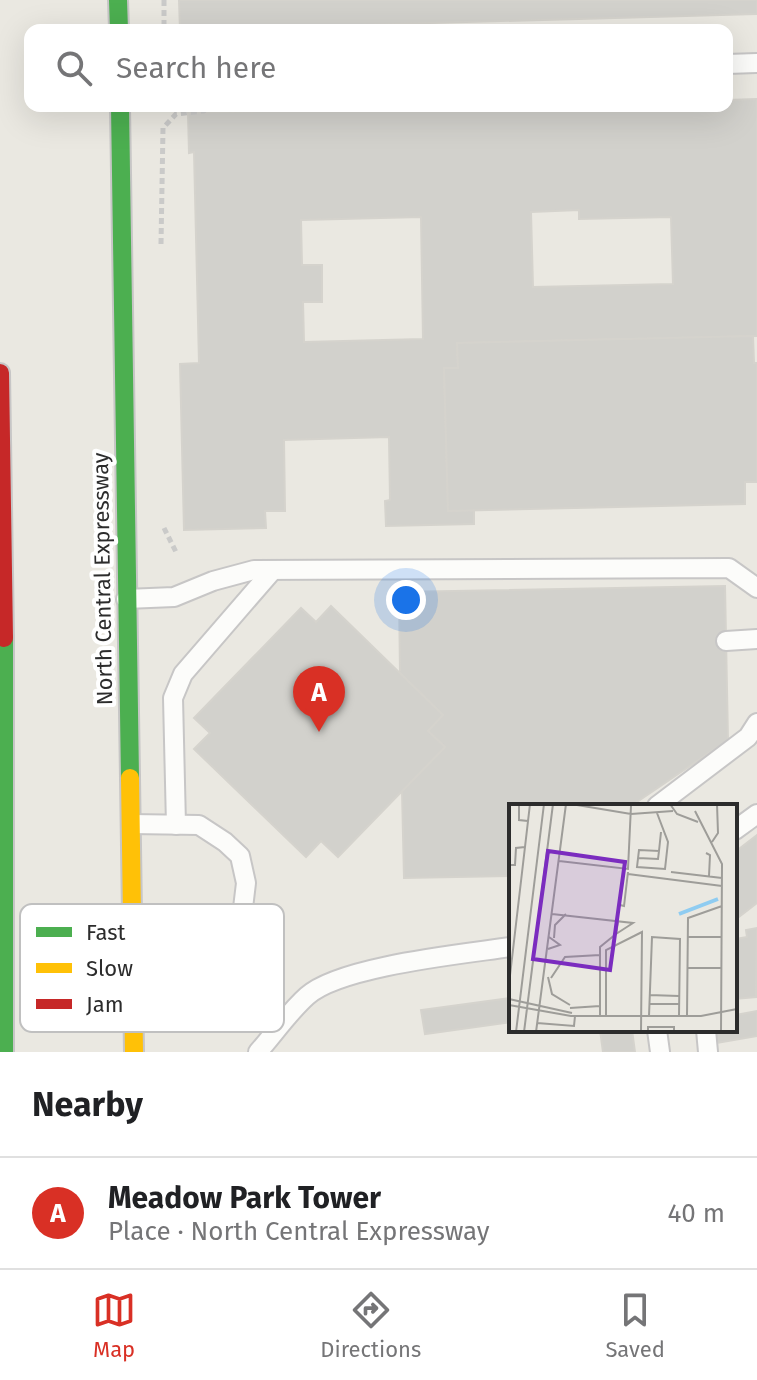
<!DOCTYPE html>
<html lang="en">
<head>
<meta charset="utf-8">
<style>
  body { margin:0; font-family:"Fira Sans",sans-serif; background:#f2f2f2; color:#202124 }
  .you { position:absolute; left:406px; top:600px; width:28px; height:28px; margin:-20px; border:6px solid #fff; border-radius:50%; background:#1a73e8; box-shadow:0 0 0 12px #1a73e833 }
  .badge { display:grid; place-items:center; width:52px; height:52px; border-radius:50%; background:#d93025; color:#fff; font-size:26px; font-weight:700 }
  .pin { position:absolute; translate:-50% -66px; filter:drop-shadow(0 2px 4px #0008) }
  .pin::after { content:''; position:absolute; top:42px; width:28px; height:24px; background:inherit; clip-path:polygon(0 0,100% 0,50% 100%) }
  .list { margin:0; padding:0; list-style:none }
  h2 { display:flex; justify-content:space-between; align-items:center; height:104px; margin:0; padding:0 32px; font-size:34px }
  h2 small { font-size:26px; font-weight:400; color:#757577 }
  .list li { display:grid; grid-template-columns:52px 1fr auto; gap:24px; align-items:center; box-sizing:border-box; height:112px; padding:0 32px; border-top:2px solid #e0e0e0 }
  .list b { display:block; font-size:30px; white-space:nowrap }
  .list p { margin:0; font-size:26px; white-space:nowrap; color:#757577 }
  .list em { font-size:26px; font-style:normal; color:#757577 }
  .icon { flex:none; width:44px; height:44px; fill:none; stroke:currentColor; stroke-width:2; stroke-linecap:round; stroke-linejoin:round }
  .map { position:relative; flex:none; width:757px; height:1052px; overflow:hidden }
  .search { position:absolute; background:#fff; box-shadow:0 8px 32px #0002; left:24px; right:24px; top:24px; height:88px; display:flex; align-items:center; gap:20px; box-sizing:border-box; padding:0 28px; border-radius:16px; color:#757577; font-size:30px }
  .sheet { height:216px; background:#fff }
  nav { display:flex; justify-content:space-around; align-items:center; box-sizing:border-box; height:112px; border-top:2px solid #e0e0e0; background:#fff; font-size:22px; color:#757577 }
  nav a { display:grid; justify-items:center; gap:4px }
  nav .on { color:#d93025 }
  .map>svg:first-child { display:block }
  .building { fill:#d2d1cc; stroke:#d5d3cd; stroke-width:2; fill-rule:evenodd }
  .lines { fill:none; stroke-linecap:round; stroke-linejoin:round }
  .lane-casing { stroke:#c7c6c6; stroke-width:22 }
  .fast-casing { stroke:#c7c6c6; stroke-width:22 }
  .slow-casing { stroke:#c7c6c6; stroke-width:22 }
  .jam-casing { stroke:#c7c6c6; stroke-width:22 }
  .path { stroke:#cacac9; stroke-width:5; stroke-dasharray:6 4; stroke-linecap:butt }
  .lane { stroke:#fcfcfa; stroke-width:18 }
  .fast { stroke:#4caf50; stroke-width:18 }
  .slow { stroke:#ffc107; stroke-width:18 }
  .jam { stroke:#c62828; stroke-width:18 }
  .labels { text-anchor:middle; stroke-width:8; stroke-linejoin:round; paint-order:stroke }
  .street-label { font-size:22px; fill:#2c2c2c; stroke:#fff }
  .inset-river { fill:none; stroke:#8fccf1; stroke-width:4 }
  .inset-road { fill:none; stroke:#9e9d99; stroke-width:2 }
  .view { fill:#7b2cbf; fill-opacity:0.15; stroke:#7b2cbf; stroke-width:4 }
  .inset-edge { fill:none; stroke:#2c2c2c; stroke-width:4 }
  .key { fill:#fff; stroke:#c0c0c0; stroke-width:2 }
  .key-label { font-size:22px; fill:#2c2c2c }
</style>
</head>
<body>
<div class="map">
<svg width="757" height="1052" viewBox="0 0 757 1052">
  <rect width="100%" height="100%" fill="#eae8e1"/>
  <!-- building -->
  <g class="building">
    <path d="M 179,0 L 757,0 L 757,14 L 180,30 Z"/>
    <path d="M 757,99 L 757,336 L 457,343 L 458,368 L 444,368 L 448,511 L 474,510 L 474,524 L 386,526 L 385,501 L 390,500 L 389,437 L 284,440 L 285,511 L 265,511 L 266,528 L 184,530 L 180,364 L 199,363 L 194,152 L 189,153 L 188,113 L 466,106 L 727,106 L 727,100 ZM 579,210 L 579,219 L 671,217 L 673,284 L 533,287 L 531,212 ZM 421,217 L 423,339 L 304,342 L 303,302 L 322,302 L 322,265 L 302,265 L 301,220 Z"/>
    <path d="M 753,336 L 754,363 L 757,363 L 757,482 L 745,482 L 745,504 L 448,511 L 444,368 L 458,368 L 457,343 Z"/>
    <path d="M 725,586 L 728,740 L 631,806 L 511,806 L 511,876 L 404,878 L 402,791 L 445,747 L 428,731 L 443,715 L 400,673 L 399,592 Z"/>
    <path d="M 331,606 L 443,715 L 428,731 L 445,747 L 338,857 L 321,841 L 306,857 L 194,749 L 210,733 L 194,718 L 301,608 L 316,622 Z"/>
    <path d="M 757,835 L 757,903 L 735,920 L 735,852 Z"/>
    <path d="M 757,928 L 756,997 L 735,999 L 735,939 L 747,937 L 746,930 Z"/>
    <path d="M 511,998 L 511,1022 L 425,1034 L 421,1010 Z"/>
    <path d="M 757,1011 L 757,1036 L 716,1043 L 714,1030 L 735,1030 L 735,1015 Z"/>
    <path d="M 600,1030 L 632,1030 L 635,1052 L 603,1052 Z"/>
  </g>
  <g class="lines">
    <defs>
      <g id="lane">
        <path d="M 727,64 L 757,63"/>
        <path d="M 126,599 L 174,597 L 213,581 L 254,570 L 729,568 L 757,588"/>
        <path d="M 726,641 L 757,639"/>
        <path d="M 657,806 L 748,737 L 757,723"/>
        <path d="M 131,824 L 199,825 L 225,842 L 240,856 L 246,883 L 243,908 L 226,931 L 205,942 L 132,940"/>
        <path d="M 176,825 L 173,698 L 183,674 L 272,571"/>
        <path d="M 735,830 L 757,814"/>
        <path d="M 657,1030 L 660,1052"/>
        <path d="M 706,1030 L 708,1052"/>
        <path d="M 258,1052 C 274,1034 289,1012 307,996 C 340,966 464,954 511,947"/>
      </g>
      <g id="fast">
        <path d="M 118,0 L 119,30"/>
        <path d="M 120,106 L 130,778"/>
        <path d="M 4,638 L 4,1052"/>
      </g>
      <path id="slow" d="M 130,778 L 134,1052"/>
      <path id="jam" d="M 0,373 L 4,638"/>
    </defs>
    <!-- lane casing -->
    <use href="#lane" class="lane-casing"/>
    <!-- fast casing -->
    <use href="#fast" class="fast-casing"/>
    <!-- slow casing -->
    <use href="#slow" class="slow-casing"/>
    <!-- jam casing -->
    <use href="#jam" class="jam-casing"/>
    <!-- path -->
    <g class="path">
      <path d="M 164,0 L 164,30"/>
      <path d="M 161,244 L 163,128 L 176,114 L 204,111 L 204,106"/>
      <path d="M 164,528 L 176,552"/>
    </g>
    <!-- lane -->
    <use href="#lane" class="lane"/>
    <!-- fast -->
    <use href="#fast" class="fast"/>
    <!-- slow -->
    <use href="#slow" class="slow"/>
    <!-- jam -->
    <use href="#jam" class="jam"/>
  </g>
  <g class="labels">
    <!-- street labels -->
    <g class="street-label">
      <text transform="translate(102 579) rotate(-91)" y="8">North Central Expressway</text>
    </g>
  </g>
  <!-- overview -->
  <g transform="translate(509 804)">
    <rect width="228" height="228" fill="#eae8e1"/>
    <path class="inset-river" d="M 170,110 L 209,95"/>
    <path class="inset-road" d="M 10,0 L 10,16 L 19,17M 62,0 L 122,10 L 164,7M 161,0 L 168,10 L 189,18M 186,7 L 213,60 L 212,228M 148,9 L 159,38 L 156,65 L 128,63 L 130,46 L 150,47 L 152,28M 203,38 L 209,29 L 208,0M 197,49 L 201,51 L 200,72M 129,54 L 149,55 L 150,47M 50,57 L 119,65 L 122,2M 0,61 L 6,61 L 7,44 L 16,43M 162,68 L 213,74M 119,70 L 213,82M 111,101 L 115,102 L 119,68M 43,110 L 124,119 L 107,130M 179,133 L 213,133M 45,134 L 46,121 L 57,110M 39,145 L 51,141 L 40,133M 179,164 L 212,164M 39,173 L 43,190 L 61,201M 42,174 L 56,153 L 91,151M 0,180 L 21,0M 140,191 L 170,192M 0,195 L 63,209M 140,200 L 170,200M 0,201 L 62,212 L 192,212 L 228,205M 61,204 L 91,202M 91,212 L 91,143 L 107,130 L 109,118M 97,212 L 97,146 L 133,128 L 132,228M 140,212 L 143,133 L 171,135 L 170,212M 178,212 L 179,114 L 213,102M 28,219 L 65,222 L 66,212M 7,228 L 35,0M 15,228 L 44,0M 27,228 L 57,0M 139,228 L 139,223 L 165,223 L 165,228"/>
    <path class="view" d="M 39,47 L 116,58 L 101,166 L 24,155 Z"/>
    <rect width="228" height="228" class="inset-edge"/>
  </g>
  <!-- legend -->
  <rect x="20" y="904" width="264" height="128" rx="12" class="key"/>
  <rect x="36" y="927" width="36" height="10" fill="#4caf50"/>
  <rect x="36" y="963" width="36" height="10" fill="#ffc107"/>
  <rect x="36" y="999" width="36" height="10" fill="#c62828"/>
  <g class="key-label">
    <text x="86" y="940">Fast</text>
    <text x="86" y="976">Slow</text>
    <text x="86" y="1012">Jam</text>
  </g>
</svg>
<div class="you"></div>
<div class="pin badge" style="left:319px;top:732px">A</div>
<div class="search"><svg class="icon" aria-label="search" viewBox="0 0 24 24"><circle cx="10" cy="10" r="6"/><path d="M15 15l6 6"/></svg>Search here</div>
</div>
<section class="sheet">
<h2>Nearby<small></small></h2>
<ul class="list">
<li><span class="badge">A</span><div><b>Meadow Park Tower</b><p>Place · North Central Expressway</p></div><em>40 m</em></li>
</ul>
</section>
<nav>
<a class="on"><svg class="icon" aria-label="map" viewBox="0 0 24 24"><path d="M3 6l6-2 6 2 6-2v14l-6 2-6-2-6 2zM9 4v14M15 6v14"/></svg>Map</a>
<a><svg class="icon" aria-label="directions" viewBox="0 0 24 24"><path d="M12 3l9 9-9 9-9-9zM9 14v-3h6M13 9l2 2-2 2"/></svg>Directions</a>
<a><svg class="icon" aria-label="saved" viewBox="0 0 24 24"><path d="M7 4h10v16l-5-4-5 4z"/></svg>Saved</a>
</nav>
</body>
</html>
